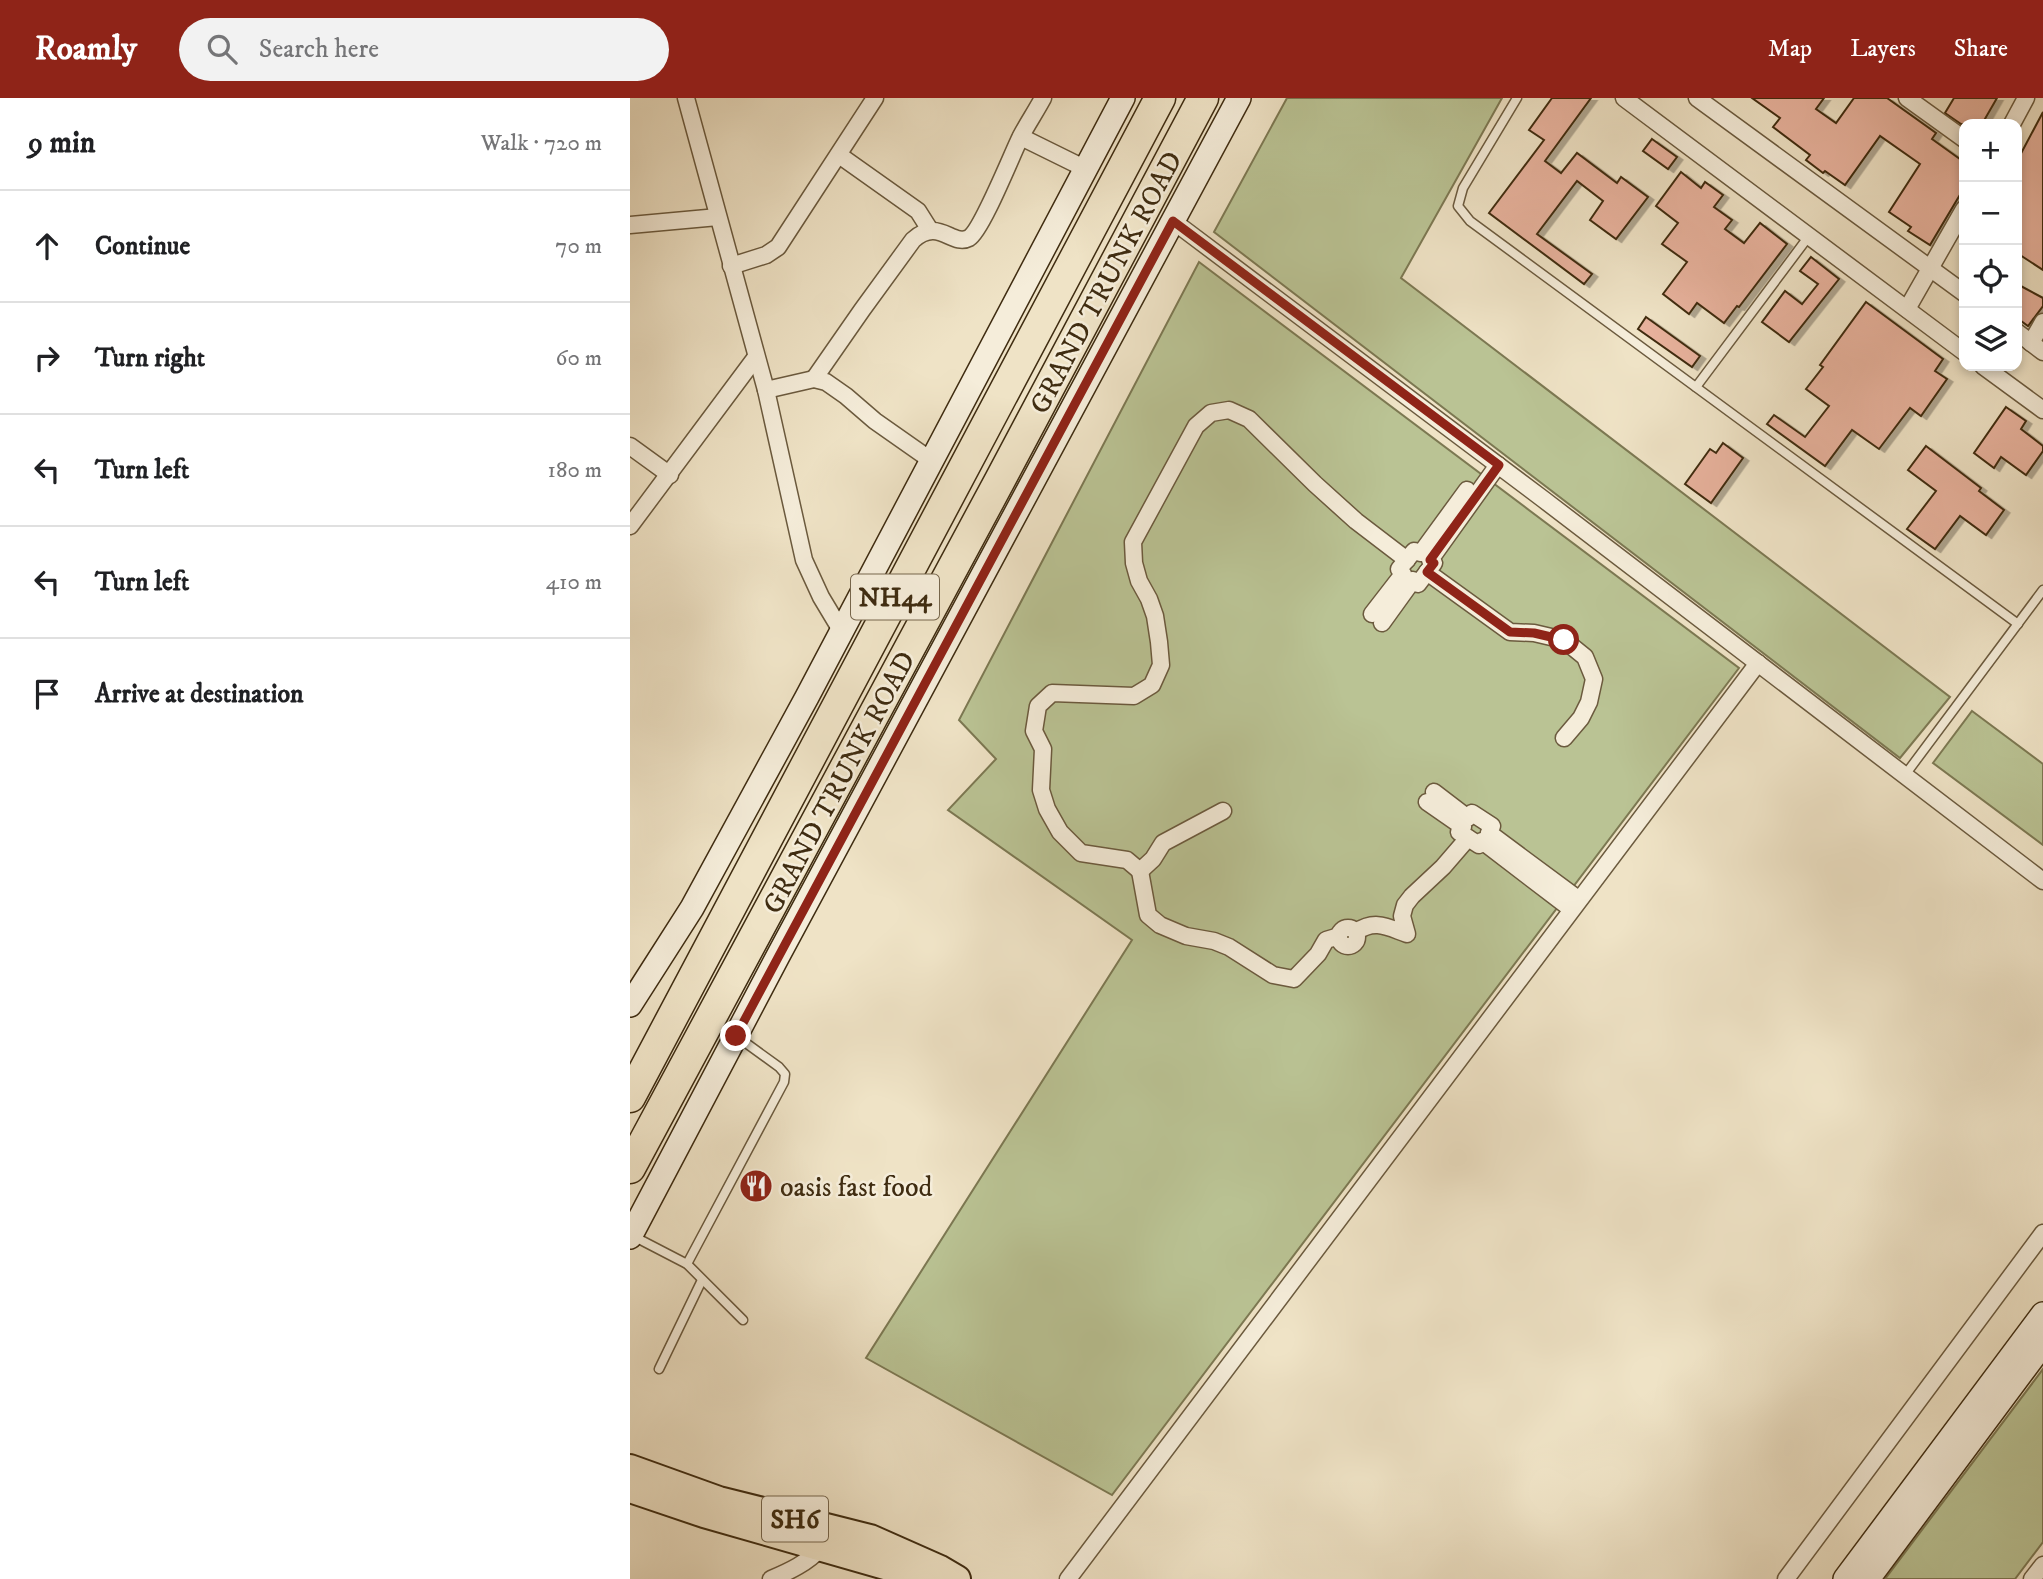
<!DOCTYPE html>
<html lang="en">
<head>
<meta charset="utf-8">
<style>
  body { margin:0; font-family:"IM FELL DW Pica",serif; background:#f2f2f2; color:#202124 }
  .controls { position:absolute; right:21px; top:21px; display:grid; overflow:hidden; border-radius:14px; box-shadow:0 4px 10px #0003 }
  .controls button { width:63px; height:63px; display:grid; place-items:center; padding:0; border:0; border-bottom:2px solid #e0e0e0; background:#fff; color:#202124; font:35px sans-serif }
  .stop { position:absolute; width:21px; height:21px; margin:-16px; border:5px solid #8f2418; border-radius:50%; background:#fff }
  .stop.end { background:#8f2418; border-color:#fff; box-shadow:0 2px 7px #0008 }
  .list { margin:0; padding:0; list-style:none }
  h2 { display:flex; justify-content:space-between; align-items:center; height:91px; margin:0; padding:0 28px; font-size:30px }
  h2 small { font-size:23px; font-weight:400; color:#757577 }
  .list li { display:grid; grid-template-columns:46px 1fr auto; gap:21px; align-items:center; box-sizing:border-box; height:112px; padding:0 28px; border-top:2px solid #e0e0e0 }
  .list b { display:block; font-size:26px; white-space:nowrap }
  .list em { font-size:23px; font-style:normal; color:#757577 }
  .icon { flex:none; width:38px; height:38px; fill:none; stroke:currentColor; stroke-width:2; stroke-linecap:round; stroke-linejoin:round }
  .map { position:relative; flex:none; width:1413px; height:1481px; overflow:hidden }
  header { display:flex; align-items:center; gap:42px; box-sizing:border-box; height:98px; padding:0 35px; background:#8f2418; color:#fff }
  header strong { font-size:33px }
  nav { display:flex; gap:38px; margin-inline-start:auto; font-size:24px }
  .search { width:490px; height:63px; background:#f2f2f2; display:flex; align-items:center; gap:18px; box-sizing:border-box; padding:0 24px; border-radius:38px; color:#757577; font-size:26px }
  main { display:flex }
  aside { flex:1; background:#fff }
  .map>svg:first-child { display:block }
  .green { fill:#bac394; stroke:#7c7852; stroke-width:2 }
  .building { fill:#e8b29d; stroke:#3f2c11; stroke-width:2; filter:url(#shadow) }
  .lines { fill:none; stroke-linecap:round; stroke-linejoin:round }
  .lane-casing { stroke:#6b5a3e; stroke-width:11 }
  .street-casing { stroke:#6b5a3e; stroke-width:19 }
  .secondary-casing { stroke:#3f2c11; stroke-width:26 }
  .primary-casing { stroke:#3f2c11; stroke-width:30 }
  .highway-casing { stroke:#3f2c11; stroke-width:33 }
  .lane { stroke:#f5edda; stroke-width:8 }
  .street { stroke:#f5edda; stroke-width:16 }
  .secondary { stroke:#f5edda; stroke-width:23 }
  .primary { stroke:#efe3c6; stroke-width:26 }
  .highway { stroke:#efe3c6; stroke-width:30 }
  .route { stroke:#8f2418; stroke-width:9 }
  .labels { text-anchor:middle; stroke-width:5; stroke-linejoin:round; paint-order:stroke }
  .shield { fill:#f5edda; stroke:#76664d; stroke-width:2 }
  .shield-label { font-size:26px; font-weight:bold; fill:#3f2c11 }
  .street-label { font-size:28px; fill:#3f2c11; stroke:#f5edda }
  .poi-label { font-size:28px; fill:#3f2c11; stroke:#f5edda; text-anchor:start }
</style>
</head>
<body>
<header>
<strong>Roamly</strong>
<div class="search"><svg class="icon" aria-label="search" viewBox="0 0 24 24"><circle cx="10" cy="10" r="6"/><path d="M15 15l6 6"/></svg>Search here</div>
<nav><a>Map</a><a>Layers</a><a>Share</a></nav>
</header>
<main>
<aside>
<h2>9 min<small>Walk · 720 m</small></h2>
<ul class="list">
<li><svg class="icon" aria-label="ahead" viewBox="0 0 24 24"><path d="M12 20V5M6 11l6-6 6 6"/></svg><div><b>Continue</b></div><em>70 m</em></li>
<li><svg class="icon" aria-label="right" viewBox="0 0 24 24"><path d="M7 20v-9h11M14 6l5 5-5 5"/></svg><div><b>Turn right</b></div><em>60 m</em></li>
<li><svg class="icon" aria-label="left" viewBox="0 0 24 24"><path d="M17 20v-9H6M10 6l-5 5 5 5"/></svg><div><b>Turn left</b></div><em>180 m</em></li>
<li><svg class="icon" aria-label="left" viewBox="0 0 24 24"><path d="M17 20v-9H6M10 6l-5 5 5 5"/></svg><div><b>Turn left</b></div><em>410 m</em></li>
<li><svg class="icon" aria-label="arrive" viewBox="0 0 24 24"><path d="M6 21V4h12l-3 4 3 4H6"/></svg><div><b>Arrive at destination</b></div></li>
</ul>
</aside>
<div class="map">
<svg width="1413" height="1481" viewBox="0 0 1413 1481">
  <defs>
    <filter id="shadow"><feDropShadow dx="5.5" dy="3" stdDeviation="0" flood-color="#0004"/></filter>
  </defs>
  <rect width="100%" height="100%" fill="#efe3c6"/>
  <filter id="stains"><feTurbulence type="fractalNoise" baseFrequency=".00286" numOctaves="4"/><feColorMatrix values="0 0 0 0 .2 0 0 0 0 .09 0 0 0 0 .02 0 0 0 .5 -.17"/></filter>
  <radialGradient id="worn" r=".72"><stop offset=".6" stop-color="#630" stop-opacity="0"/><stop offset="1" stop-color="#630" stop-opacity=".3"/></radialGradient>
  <!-- green -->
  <g class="green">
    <path d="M 657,0 L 872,0 L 771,180 L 1320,599 L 1270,660 L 584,134 Z"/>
    <path d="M 569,164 L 1109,570 L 482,1397 L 236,1260 L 502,842 L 318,712 L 366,661 L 329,622 Z"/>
    <path d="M 1342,613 L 1413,666 L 1413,747 L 1303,665 Z"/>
    <path d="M 1413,1271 L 1413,1444 L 1385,1481 L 1255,1481 Z"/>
  </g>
  <!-- building -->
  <g class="building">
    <path d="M 922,0 L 961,0 L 915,63 L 931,75 L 947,55 L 987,85 L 991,79 L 1018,99 L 986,141 L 960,122 L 973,103 L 947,83 L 907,136 L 962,176 L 954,186 L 859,115 L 914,42 L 899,32 Z"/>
    <path d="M 1122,0 L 1194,0 L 1186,11 L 1206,25 L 1224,0 L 1257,0 L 1306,35 L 1302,41 L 1334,64 L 1334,90 L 1300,147 L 1278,133 L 1281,129 L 1259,114 L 1290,66 L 1250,38 L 1215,87 L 1195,73 L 1193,75 L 1176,62 L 1180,57 L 1143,29 L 1150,20 Z"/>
    <path d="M 1324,0 L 1367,0 L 1352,26 L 1331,26 L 1315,15 Z"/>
    <path d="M 1413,14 L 1413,172 L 1387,155 L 1387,63 Z"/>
    <path d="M 1022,41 L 1047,59 L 1038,71 L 1013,53 Z"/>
    <path d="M 1051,74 L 1071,90 L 1075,84 L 1093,97 L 1084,109 L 1102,122 L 1095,131 L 1114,145 L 1130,125 L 1157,146 L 1109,209 L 1107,208 L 1094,225 L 1067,205 L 1059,216 L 1033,196 L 1057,164 L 1032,146 L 1048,125 L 1026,108 Z"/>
    <path d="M 1181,159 L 1209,181 L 1159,244 L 1132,224 L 1155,193 L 1172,206 L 1188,186 L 1170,173 Z"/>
    <path d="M 1387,186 L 1413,200 L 1413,208 L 1398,228 L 1387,220 Z"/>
    <path d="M 1236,204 L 1313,261 L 1305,273 L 1317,281 L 1291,318 L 1280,310 L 1249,351 L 1222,332 L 1195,368 L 1137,326 L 1144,317 L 1175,339 L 1199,308 L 1176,291 L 1193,269 L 1190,267 Z"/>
    <path d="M 1016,219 L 1070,258 L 1062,269 L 1008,231 Z"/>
    <path d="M 1376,309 L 1396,323 L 1391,331 L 1413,348 L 1413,353 L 1396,377 L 1371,359 L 1364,370 L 1344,355 Z"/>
    <path d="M 1093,345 L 1113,360 L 1081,405 L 1055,386 L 1080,351 L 1086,355 Z"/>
    <path d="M 1296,348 L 1351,390 L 1349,393 L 1374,412 L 1356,437 L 1330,418 L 1305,451 L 1277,431 L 1306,393 L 1278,372 Z"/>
  </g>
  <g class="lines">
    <defs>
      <g id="lane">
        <path d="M 887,0 L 833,90 L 828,108 L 840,123 L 1388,526"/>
        <path d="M 1066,289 L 1179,138"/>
        <path d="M 1275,677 L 1413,492"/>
        <path d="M 3,1138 L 57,1166 L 113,1222"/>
        <path d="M 57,1166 L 154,984 L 155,976 L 149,969 L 109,940"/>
        <path d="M 29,1271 L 72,1182"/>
      </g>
      <g id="street">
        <path d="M 56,0 L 136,292 L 174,462 L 191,499 L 212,534"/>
        <path d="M 994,0 L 1334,254"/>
        <path d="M 1067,0 L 1334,195"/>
        <path d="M 1277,0 L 1334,41"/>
        <path d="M 1382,26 L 1396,0"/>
        <path d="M 391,39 L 456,71"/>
        <path d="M 209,57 L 288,113 L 300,132"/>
        <path d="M 543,123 L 913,401 L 1413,783"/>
        <path d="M 0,127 L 88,119"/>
        <path d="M 101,168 L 136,157 L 148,149 L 245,0"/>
        <path d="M 1277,211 L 1334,111"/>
        <path d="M 1387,234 L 1413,254"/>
        <path d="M 1401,245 L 1413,224"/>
        <path d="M 1353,268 L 1413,312"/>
        <path d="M 184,281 L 232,212 L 283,142 C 309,119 322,149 339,140 C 352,132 382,56 391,38 C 398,25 406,13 413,0"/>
        <path d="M 136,292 L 184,281 L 196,284 L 216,298 L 245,323 L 302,363"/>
        <path d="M 0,348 L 40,377"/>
        <path d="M 0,428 L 126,259"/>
        <path d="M 797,474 L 880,534 L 904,535 L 934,542 L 955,559 L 964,581 L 959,604 L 951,620 L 934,640"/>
        <path d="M 742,516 L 773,476 L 769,471 L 784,453 L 791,455 L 837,392"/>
        <path d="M 752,525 L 783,482 L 788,486 L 804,465 L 800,462 L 868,367"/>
        <path d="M 804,694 L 838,720 L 842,715 L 862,728 L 859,735 L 948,801"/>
        <path d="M 797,704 L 833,729 L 829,734 L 849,747 L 852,743 L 941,811"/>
        <path d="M 593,713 L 533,745 L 523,761 L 510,773 L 497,762 L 451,755 L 430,734 L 417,711 L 411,692 L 413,651 L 404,633 L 408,608 L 422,595 L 504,598 L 522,587 L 531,567 L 529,544 L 525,518 L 519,501 L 509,483 L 504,465 L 503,444 L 566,328 L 581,315 L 599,312 L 619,321 L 685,386 L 726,423 L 777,462"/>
        <path d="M 510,773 L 518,817 L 530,827 L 556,838 L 584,843 L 599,849 L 643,877 L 664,881 L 688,856 L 696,842 L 706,839 L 709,841"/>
        <circle cx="718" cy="839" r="9"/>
        <path d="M 726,834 C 745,821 757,829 777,836 L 772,818 L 775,807 L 782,798 L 813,769 L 838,740"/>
        <path d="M 141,1481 C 160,1473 177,1465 191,1450"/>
        <path d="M 438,1481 L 1128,565"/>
        <path d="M 1156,1481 L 1413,1135"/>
        <path d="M 1402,1481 L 1413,1467"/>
      </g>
      <g id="secondary">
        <path d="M 0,907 L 62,810 L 177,599 L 493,0"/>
        <path d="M 0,1139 L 148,858 L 609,0"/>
        <path d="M 1215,1481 L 1413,1216"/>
        <path d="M 1238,1481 L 1413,1246"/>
      </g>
      <g id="primary">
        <path d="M 0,1370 L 89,1402 L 240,1440 L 310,1471 L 327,1481"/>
        <path d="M 0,1391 L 74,1416 L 269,1472 L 289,1481"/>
      </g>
      <g id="highway">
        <path d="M 0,999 L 530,0"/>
        <path d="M 0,1070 L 370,382 L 573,0"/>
      </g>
    </defs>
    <!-- lane casing -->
    <use href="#lane" class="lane-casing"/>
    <!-- street casing -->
    <use href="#street" class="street-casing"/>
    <!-- secondary casing -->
    <use href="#secondary" class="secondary-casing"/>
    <!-- primary casing -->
    <use href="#primary" class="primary-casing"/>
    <!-- highway casing -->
    <use href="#highway" class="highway-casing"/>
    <!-- lane -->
    <use href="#lane" class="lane"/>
    <!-- street -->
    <use href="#street" class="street"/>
    <!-- secondary -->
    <use href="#secondary" class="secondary"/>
    <!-- primary -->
    <use href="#primary" class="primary"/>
    <!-- highway -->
    <use href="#highway" class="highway"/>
  </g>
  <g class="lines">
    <!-- route -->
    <path class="route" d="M 106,938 L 543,123 L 869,367 L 800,462 L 804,465 L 797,474 L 880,534 L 904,535 L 934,542"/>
  </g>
  <!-- icons -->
  <defs>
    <symbol id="restaurant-disc" viewBox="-11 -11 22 22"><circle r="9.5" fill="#8f2418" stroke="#f5edda"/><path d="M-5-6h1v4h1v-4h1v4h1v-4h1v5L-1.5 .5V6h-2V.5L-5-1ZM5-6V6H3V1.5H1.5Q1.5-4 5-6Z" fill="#fff"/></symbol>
  </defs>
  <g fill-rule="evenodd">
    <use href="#restaurant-disc" x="107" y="1069" width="38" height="38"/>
  </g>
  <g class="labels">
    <!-- shield labels -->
    <g class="shield">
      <rect x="221" y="476.5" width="88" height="45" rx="5"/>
      <rect x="132" y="1398.5" width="66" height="45" rx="5"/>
    </g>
    <g class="shield-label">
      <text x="265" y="508">NH44</text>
      <text x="165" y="1430">SH6</text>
    </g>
    <!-- street labels -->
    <g class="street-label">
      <text transform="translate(475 184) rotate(-62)" y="10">GRAND TRUNK ROAD</text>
      <text transform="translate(208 684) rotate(-62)" y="10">GRAND TRUNK ROAD</text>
    </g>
    <!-- poi labels -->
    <g class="poi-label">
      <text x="150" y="1098">oasis fast food</text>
    </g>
  </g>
  <rect width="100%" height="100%" filter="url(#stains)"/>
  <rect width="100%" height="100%" fill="url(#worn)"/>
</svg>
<div class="controls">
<button>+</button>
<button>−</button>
<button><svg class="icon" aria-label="locate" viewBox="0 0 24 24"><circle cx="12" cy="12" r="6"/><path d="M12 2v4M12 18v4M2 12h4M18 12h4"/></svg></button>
<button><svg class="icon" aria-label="layers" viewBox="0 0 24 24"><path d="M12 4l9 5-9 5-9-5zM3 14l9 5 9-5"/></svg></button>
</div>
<div class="stop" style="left:934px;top:542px"></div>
<div class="stop end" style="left:106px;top:938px"></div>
</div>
</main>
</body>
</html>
